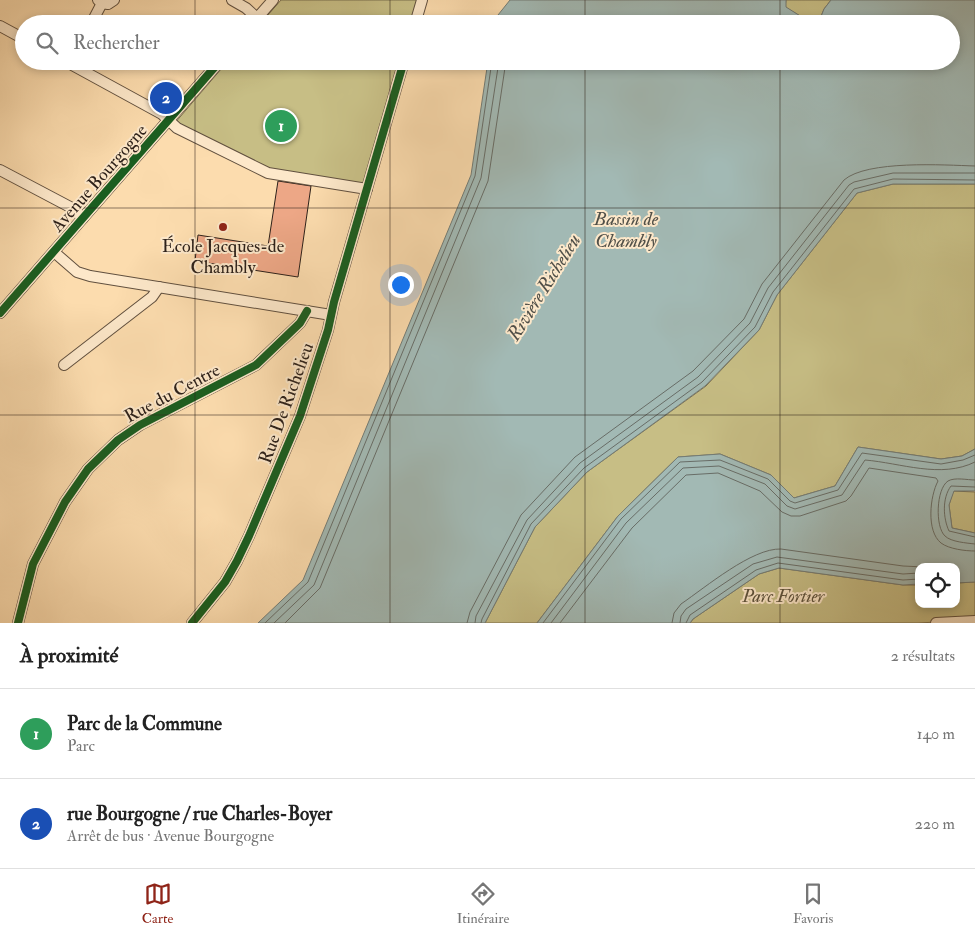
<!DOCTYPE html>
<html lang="fr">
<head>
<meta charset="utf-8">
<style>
  body { margin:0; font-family:"IM FELL Double Pica",serif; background:#f2f2f2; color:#222 }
  .controls { position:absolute; right:15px; bottom:15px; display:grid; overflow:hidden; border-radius:10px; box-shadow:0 2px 8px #0003 }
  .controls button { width:45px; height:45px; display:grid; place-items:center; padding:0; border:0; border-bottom:1px solid #e0e0e0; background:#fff; color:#222; font:25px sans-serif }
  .you { position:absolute; left:400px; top:284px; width:18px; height:18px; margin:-12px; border:4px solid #fff; border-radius:50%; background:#1a73e8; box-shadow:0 0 0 8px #1a73e833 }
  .badge { display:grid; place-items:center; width:32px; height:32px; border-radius:50%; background:#8f2418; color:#fff; font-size:16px; font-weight:700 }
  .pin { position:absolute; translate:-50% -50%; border:2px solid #fff; box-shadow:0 1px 5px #0006 }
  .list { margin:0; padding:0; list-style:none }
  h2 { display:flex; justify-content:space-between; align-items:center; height:65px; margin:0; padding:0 20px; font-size:21px }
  h2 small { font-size:16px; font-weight:400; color:#767676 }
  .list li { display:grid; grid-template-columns:32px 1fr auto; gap:15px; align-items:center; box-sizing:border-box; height:90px; padding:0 20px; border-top:1px solid #e0e0e0 }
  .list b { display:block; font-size:19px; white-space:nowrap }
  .list p { margin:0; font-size:16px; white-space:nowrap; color:#767676 }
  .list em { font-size:16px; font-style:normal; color:#767676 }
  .icon { flex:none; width:28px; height:28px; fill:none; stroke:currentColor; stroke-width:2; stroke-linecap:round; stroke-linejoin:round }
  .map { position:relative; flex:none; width:975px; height:623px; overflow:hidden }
  .search { position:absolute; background:#fff; box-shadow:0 2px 8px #0003; left:15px; right:15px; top:15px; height:55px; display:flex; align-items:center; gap:12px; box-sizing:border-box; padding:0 18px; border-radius:28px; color:#767676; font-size:19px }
  .sheet { height:245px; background:#fff }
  nav { display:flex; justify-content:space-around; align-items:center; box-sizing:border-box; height:70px; border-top:1px solid #e0e0e0; background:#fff; font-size:14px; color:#767676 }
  nav a { display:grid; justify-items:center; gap:2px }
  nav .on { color:#8f2418 }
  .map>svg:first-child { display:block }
  .green { fill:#c7be85; stroke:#7a7050 }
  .water { fill:#a2b9b4; stroke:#737c76 }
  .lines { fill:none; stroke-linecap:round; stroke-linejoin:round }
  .shore { stroke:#686d67; stroke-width:1 }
  .building { fill:#eda786; stroke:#2d211a }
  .minor-casing { stroke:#61503f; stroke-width:12 }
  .minor { stroke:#fde8ca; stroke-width:10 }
  .cycleway-casing { stroke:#fde8ca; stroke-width:11 }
  .cycleway { stroke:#1b5e20; stroke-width:8 }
  .grid { fill:none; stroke:#2d211a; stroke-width:1; stroke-opacity:0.55 }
  .poi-dot { fill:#8f2418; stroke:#fde8ca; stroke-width:2 }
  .labels { text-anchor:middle; stroke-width:4; stroke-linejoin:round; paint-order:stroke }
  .street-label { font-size:18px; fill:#2d211a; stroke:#fde8ca }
  .poi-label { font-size:18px; fill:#2d211a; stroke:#fde8ca }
  .park-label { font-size:18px; font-style:italic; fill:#5b503a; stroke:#fde8ca }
  .water-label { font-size:19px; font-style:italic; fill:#504f48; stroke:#fde8ca }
</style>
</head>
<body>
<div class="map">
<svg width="975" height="623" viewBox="0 0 975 623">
  <rect width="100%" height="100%" fill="#fcdcae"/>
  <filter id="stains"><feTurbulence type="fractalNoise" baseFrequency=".004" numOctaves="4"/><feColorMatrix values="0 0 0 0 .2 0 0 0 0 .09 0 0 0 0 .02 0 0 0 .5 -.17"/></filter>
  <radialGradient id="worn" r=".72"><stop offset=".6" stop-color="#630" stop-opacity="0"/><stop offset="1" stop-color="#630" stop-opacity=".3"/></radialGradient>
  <!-- green -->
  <g class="green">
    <path d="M 281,0 L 422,0 L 415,24 L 260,24 Z"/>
    <path d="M 786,0 L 831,0 L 824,9 L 818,24 L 813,24 L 785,7 Z"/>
    <path d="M 228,61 L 404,61 L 367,189 L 268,173 L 174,124 Z"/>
    <path d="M 893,184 L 975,184 L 975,449 L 962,456 L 941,459 L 858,447 L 835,486 L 794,498 L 771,475 L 720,454 L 678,457 L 618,516 L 537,623 L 485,623 L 535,527 L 587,472 L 706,386 L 759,330 L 777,295 L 857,193 Z"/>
    <path d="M 953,491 L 975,492 L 975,533 L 952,528 L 949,505 Z"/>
    <path d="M 779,568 L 903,585 L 919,585 L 919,604 L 956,604 L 956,583 L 975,582 L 975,620 L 918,623 L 690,623 L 693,619 L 759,574 Z"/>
  </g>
  <!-- water -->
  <g class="water">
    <path d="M 510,0 L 786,0 L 786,7 L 813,24 L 493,24 L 494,20 Z"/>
    <path d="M 831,0 L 975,0 L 975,184 L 893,184 L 857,193 L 777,295 L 759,330 L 705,386 L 587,472 L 535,527 L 485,623 L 258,623 L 303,580 L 471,175 L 488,61 L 951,61 L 951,24 L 818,24 L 824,9 Z"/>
    <path d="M 858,447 L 941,459 L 962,456 L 975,449 L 975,491 L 954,491 L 949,505 L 952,528 L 975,533 L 975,582 L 956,583 L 956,567 L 919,567 L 919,584 L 903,585 L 779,568 L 759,574 L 693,619 L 690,623 L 537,623 L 618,516 L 678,457 L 720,454 L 771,475 L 794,498 L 835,486 Z"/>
  </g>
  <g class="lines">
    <!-- shore -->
    <g class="shore">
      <path d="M 975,480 C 967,480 955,477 948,481 C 936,489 935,527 945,536 C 951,542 967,543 975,544"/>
      <path d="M 975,487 L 951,486 C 942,498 943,518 949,531 L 975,537"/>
      <path d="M 265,623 L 308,582 L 475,176 L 492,61"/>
      <path d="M 274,623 L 314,585 L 481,178 L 499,61"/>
      <path d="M 285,623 L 320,588 L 488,181 L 506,61"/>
      <path d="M 467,623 L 470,612 L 521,515 L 575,457 L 693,371 L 744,319 L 762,284 L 844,180 C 867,160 944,165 975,166"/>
      <path d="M 475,623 L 476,616 L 527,520 L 580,463 L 698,377 L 750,323 L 768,288 L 849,185 L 854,182 L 893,173 L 975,173"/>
      <path d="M 481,623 L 482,619 L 531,524 L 584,468 L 702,382 L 755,327 L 773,292 L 854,189 L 893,179 L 975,180"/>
      <path d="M 543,623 L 621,519 L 680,462 L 720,460 L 768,479 L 790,501 L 795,503 L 838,490 L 862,453 L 941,464 L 963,460 L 975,455"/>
      <path d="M 551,623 L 626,523 L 683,468 L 719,466 L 765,484 L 787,506 L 795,509 L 842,495 L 865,460 C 901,463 941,479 975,462"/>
      <path d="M 560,623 L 632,528 L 686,475 L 718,473 L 760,491 L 782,512 L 791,516 L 800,516 L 846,501 L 851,496 L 869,468 L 936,478 L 938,481 C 930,496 926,531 941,543 C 949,549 965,551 975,551"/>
      <path d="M 672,623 L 674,613 L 681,604 C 706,587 752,548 781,549 L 903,566 L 924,567"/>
      <path d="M 680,623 L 681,616 L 686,609 L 753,564 L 777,557 L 903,574 L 919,573"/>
      <path d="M 686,623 L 690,615 L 756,570 L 778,563 L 903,580 L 919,579"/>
    </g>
  </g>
  <!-- building -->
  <path class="building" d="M 278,181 L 311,186 L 298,277 L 195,261 L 198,235 L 268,246 Z"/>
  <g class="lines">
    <defs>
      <g id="minor">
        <path d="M 98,0 L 102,3 L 108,4 L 114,0"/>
        <path d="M 232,0 L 246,8 L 257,18"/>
        <path d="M 91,24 L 102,3"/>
        <path d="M 252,24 L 273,0"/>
        <path d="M 415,24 L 422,0"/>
        <path d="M 0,26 L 24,39"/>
        <path d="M 65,61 L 162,114 L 177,128 L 268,173 L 367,189"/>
        <path d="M 0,170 L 72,208 L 83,218"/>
        <path d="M 54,252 L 77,272 L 90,276 L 331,315"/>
        <path d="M 0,313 L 220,61"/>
        <path d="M 64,365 L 152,297 L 159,287"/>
        <path d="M 18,623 L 33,564 L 65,502 L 88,469 L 118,440 L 140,425 L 256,365 L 300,323 L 307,311"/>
        <path d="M 192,623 L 225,582 L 237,561 L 249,536 L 300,416 L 328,330 L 334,302 L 404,61"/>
        <path d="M 936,623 L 975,621"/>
      </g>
    </defs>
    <!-- minor casing -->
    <use href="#minor" class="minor-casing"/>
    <!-- minor -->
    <use href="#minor" class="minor"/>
    <defs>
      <g id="cycleway">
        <path d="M 0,313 L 220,61"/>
        <path d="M 18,623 L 33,564 L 65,502 L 88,469 L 118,440 L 140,425 L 256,365 L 300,323 L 307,311"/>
        <path d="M 192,623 L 225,582 L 237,561 L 249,536 L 300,416 L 328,330 L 334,302 L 404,61"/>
      </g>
    </defs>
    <!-- cycleway casing -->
    <use href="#cycleway" class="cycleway-casing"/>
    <!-- cycleway -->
    <use href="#cycleway" class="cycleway"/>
  </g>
  <!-- grid -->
  <path class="grid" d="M 195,0 L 195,24M 390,0 L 390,24M 585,0 L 585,24M 780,0 L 780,24M 195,61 L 195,623M 390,61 L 390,623M 585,61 L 585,623M 780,61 L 780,623M 0,208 L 975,208M 0,415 L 975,415"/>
  <!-- markers -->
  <circle class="poi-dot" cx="223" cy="227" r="5"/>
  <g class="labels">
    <!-- street labels -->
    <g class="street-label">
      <text transform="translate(99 178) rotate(-49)" y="6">Avenue Bourgogne</text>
      <text transform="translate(172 393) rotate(-28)" y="6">Rue du Centre</text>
      <text transform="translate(286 403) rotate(-70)" y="6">Rue De Richelieu</text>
    </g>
    <!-- poi labels -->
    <g class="poi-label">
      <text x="223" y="252">École Jacques-de<tspan x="223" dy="21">Chambly</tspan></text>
    </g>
    <!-- park labels -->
    <g class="park-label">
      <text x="783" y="602">Parc Fortier</text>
    </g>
    <!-- water labels -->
    <g class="water-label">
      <text x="626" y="225">Bassin de<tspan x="626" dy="22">Chambly</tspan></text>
      <text transform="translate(543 287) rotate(-58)" y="7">Rivière Richelieu</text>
    </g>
  </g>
  <rect width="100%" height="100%" filter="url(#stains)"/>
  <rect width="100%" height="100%" fill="url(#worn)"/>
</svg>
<div class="controls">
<button><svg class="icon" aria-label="locate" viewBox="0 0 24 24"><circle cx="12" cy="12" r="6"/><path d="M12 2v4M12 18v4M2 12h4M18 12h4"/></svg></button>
</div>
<div class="you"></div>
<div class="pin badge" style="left:281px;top:126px;background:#2e9e5b">1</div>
<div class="pin badge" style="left:166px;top:98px;background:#1a4fb4">2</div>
<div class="search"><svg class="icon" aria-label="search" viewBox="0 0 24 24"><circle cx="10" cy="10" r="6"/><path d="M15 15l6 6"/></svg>Rechercher</div>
</div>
<section class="sheet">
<h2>À proximité<small>2 résultats</small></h2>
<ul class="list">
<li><span class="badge" style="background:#2e9e5b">1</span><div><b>Parc de la Commune</b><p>Parc</p></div><em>140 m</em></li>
<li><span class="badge" style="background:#1a4fb4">2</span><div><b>rue Bourgogne / rue Charles-Boyer</b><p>Arrêt de bus · Avenue Bourgogne</p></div><em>220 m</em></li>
</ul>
</section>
<nav>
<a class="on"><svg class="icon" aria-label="map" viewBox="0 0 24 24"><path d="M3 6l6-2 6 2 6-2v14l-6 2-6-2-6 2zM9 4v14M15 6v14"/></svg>Carte</a>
<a><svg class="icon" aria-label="directions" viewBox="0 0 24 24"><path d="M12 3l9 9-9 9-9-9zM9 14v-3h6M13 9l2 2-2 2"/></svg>Itinéraire</a>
<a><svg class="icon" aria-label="saved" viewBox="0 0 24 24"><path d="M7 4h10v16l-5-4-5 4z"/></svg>Favoris</a>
</nav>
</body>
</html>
